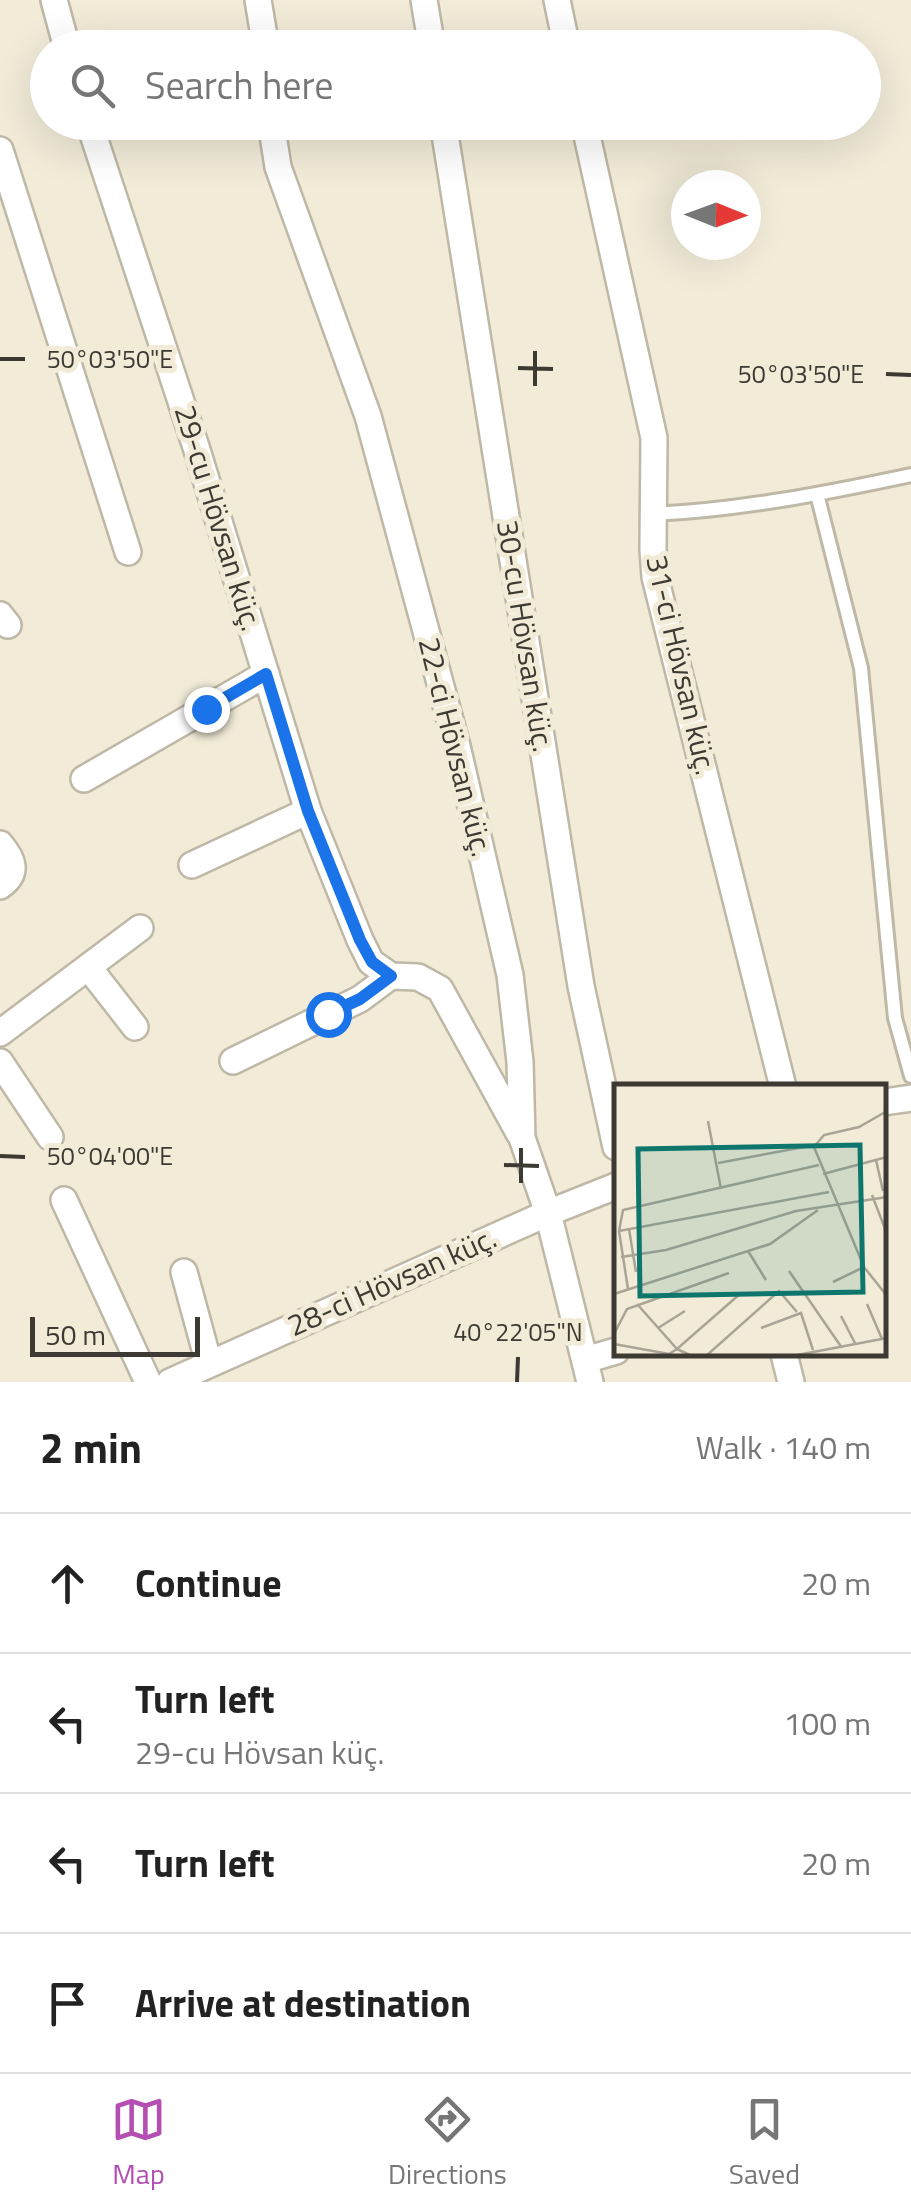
<!DOCTYPE html>
<html lang="en">
<head>
<meta charset="utf-8">
<style>
  body { margin:0; font-family:"Titillium Web",sans-serif; background:#f2f2f2; color:#222 }
  .compass { position:absolute; left:671px; top:170px; width:90px; height:90px; border-radius:50%; background:#fff; box-shadow:0 10px 40px #0002; rotate:91deg }
  .scale { position:absolute; left:30px; bottom:25px; width:170px; box-sizing:border-box; padding-left:10px; border:5px solid #3c3a32; border-top:0; font-size:28px; line-height:35px; white-space:nowrap; color:#3c3a32; -webkit-text-stroke:8px #f2ebd8; paint-order:stroke }
  .stop { position:absolute; width:30px; height:30px; margin:-22px; border:8px solid #1a73e8; border-radius:50%; background:#fff }
  .stop.end { background:#1a73e8; border-color:#fff; box-shadow:0 2px 10px #0008 }
  .list { margin:0; padding:0; list-style:none }
  h2 { display:flex; justify-content:space-between; align-items:center; height:130px; margin:0; padding:0 40px; font-size:42px }
  h2 small { font-size:32px; font-weight:400; color:#767676 }
  .list li { display:grid; grid-template-columns:65px 1fr auto; gap:30px; align-items:center; box-sizing:border-box; height:140px; padding:0 40px; border-top:2px solid #e0e0e0 }
  .list b { display:block; font-size:38px; white-space:nowrap }
  .list p { margin:0; font-size:32px; white-space:nowrap; color:#767676 }
  .list em { font-size:32px; font-style:normal; color:#767676 }
  .icon { flex:none; width:55px; height:55px; fill:none; stroke:currentColor; stroke-width:2; stroke-linecap:round; stroke-linejoin:round }
  .map { position:relative; flex:none; width:911px; height:1382px; overflow:hidden }
  .search { position:absolute; background:#fff; box-shadow:0 10px 40px #0002; left:30px; right:30px; top:30px; height:110px; display:flex; align-items:center; gap:25px; box-sizing:border-box; padding:0 35px; border-radius:55px; color:#767676; font-size:38px }
  .sheet { height:690px; background:#fff }
  nav { display:flex; justify-content:space-around; align-items:center; box-sizing:border-box; height:140px; border-top:2px solid #e0e0e0; background:#fff; font-size:28px; color:#767676 }
  nav a { display:grid; justify-items:center; gap:5px }
  nav .on { color:#b44eb3 }
  .map>svg:first-child { display:block }
  .lines { fill:none; stroke-linecap:round; stroke-linejoin:round }
  .lane-casing { stroke:#bfb8a6; stroke-width:18 }
  .street-casing { stroke:#bfb8a6; stroke-width:30 }
  .lane { stroke:#fff; stroke-width:12 }
  .street { stroke:#fff; stroke-width:25 }
  .route { stroke:#1a73e8; stroke-width:12 }
  .ticks { fill:none; stroke:#3c3a32; stroke-width:4 }
  .labels { text-anchor:middle; stroke-width:10; stroke-linejoin:round; paint-order:stroke }
  .street-label { font-size:30px; fill:#3c3a32; stroke:#f2ebd8 }
  .inset-road { fill:none; stroke:#a9a496; stroke-width:2.5 }
  .view { fill:#0f766e; fill-opacity:0.15; stroke:#0f766e; stroke-width:5 }
  .inset-edge { fill:none; stroke:#3c3a32; stroke-width:5 }
  .ticks-label { font-size:25px; text-anchor:middle; fill:#3c3a32; stroke:#f2ebd8; stroke-width:10; stroke-linejoin:round; paint-order:stroke }
</style>
</head>
<body>
<div class="map">
<svg width="911" height="1382" viewBox="0 0 911 1382">
  <rect width="100%" height="100%" fill="#f2ebd8"/>
  <g class="lines">
    <defs>
      <g id="lane">
        <path d="M 817,494 L 861,668 L 895,1018 L 911,1076"/>
        <path d="M 653,514 C 740,510 826,493 911,475"/>
      </g>
      <g id="street">
        <path d="M 54,0 L 67,48"/>
        <path d="M 258,0 L 266,48"/>
        <path d="M 424,0 L 432,48"/>
        <path d="M 557,0 L 567,48"/>
        <path d="M 89,122 L 197,450 L 308,811 L 360,940 L 371,962 L 391,976 L 418,977 L 440,989 L 519,1133"/>
        <path d="M 271,122 L 278,167 L 368,416 L 457,746 L 510,975 L 520,1062 L 522,1138 L 548,1213 L 590,1382"/>
        <path d="M 443,122 L 581,986 L 616,1147"/>
        <path d="M 584,122 L 654,438 L 653,549 L 655,577 L 783,1087"/>
        <path d="M 0,150 L 128,552"/>
        <path d="M 0,615 L 8,625"/>
        <path d="M 84,779 L 266,674"/>
        <path d="M 0,844 C 13,859 19,873 0,886"/>
        <path d="M 192,865 L 308,811"/>
        <path d="M 89,968 L 135,1027"/>
        <path d="M 0,1033 L 140,928"/>
        <path d="M 233,1061 L 360,999 L 391,976"/>
        <path d="M 0,1062 L 50,1137"/>
        <path d="M 884,1102 L 911,1098"/>
        <path d="M 64,1200 L 148,1382"/>
        <path d="M 184,1272 L 209,1364"/>
        <path d="M 784,1354 L 791,1382"/>
        <path d="M 585,1360 L 616,1351"/>
        <path d="M 170,1382 L 548,1213 L 616,1186"/>
      </g>
    </defs>
    <!-- lane casing -->
    <use href="#lane" class="lane-casing"/>
    <!-- street casing -->
    <use href="#street" class="street-casing"/>
    <!-- lane -->
    <use href="#lane" class="lane"/>
    <!-- street -->
    <use href="#street" class="street"/>
  </g>
  <g class="lines">
    <!-- route -->
    <path class="route" d="M 206,709 L 266,674 L 308,811 L 360,940 L 372,962 L 391,976 L 360,999 L 328,1014"/>
  </g>
  <!-- ticks -->
  <path class="ticks" d="M 0,359 L 25,359M 518,368 L 553,369M 886,374 L 911,375M 535,386 L 535,351M 0,1156 L 25,1157M 504,1165 L 539,1166M 521,1183 L 521,1148M 517,1382 L 518,1357"/>
  <g class="labels">
    <!-- street labels -->
    <g class="street-label">
      <text transform="translate(218 518) rotate(73)" y="10">29-cu Hövsan küç.</text>
      <text transform="translate(525 636) rotate(81)" y="10">30-cu Hövsan küç.</text>
      <text transform="translate(681 665) rotate(77)" y="10">31-ci Hövsan küç.</text>
      <text transform="translate(455 747) rotate(76)" y="10">22-ci Hövsan küç.</text>
      <text transform="translate(392 1282) rotate(-24)" y="10">28-ci Hövsan küç.</text>
    </g>
  </g>
  <!-- overview -->
  <g transform="translate(614 1084)">
    <rect width="272" height="272" fill="#f2ebd8"/>
    <path class="inset-road" d="M 273,27 L 245,43 L 210,51 L 200,63 L 250,183 L 273,212M 94,37 L 107,105M 262,76 L 269,107M 104,79 L 201,61M 209,90 L 273,73M 258,111 L 273,150M 15,145 L 22,188M 5,147 L 215,108M 134,167 L 152,196M 7,173 L 52,166 L 182,127 L 273,113M 175,187 L 228,264M 219,198 L 250,183M 14,205 L 5,147 L 9,126 L 205,81M 0,210 L 156,160 L 204,126M 23,220 L 63,265 L 127,209M 253,220 L 268,255M 227,232 L 242,261M 44,244 L 71,227M 147,244 L 187,229 L 199,266M 0,250 L 13,225 L 115,189M 0,260 L 55,270 L 63,265 L 78,272M 92,272 L 165,207 L 183,228M 178,272 L 273,254"/>
    <path class="view" d="M 246,61 L 249,208 L 26,212 L 24,65 Z"/>
    <rect width="272" height="272" class="inset-edge"/>
  </g>
  <g class="ticks-label">
    <text x="110" y="368">50°03'50"E</text>
    <text x="801" y="383">50°03'50"E</text>
    <text x="110" y="1165">50°04'00"E</text>
    <text x="518" y="1341">40°22'05"N</text>
  </g>
</svg>
<svg class="compass" viewBox="-18 -18 36 36"><path d="M0-13l5 13h-10z" fill="#e53935"/><path d="M0 13l5-13h-10z" fill="#767676"/></svg>
<div class="scale">50 m</div>
<div class="stop" style="left:328px;top:1014px"></div>
<div class="stop end" style="left:206px;top:709px"></div>
<div class="search"><svg class="icon" aria-label="search" viewBox="0 0 24 24"><circle cx="10" cy="10" r="6"/><path d="M15 15l6 6"/></svg>Search here</div>
</div>
<section class="sheet">
<h2>2 min<small>Walk · 140 m</small></h2>
<ul class="list">
<li><svg class="icon" aria-label="ahead" viewBox="0 0 24 24"><path d="M12 20V5M6 11l6-6 6 6"/></svg><div><b>Continue</b></div><em>20 m</em></li>
<li><svg class="icon" aria-label="left" viewBox="0 0 24 24"><path d="M17 20v-9H6M10 6l-5 5 5 5"/></svg><div><b>Turn left</b><p>29-cu Hövsan küç.</p></div><em>100 m</em></li>
<li><svg class="icon" aria-label="left" viewBox="0 0 24 24"><path d="M17 20v-9H6M10 6l-5 5 5 5"/></svg><div><b>Turn left</b></div><em>20 m</em></li>
<li><svg class="icon" aria-label="arrive" viewBox="0 0 24 24"><path d="M6 21V4h12l-3 4 3 4H6"/></svg><div><b>Arrive at destination</b></div></li>
</ul>
</section>
<nav>
<a class="on"><svg class="icon" aria-label="map" viewBox="0 0 24 24"><path d="M3 6l6-2 6 2 6-2v14l-6 2-6-2-6 2zM9 4v14M15 6v14"/></svg>Map</a>
<a><svg class="icon" aria-label="directions" viewBox="0 0 24 24"><path d="M12 3l9 9-9 9-9-9zM9 14v-3h6M13 9l2 2-2 2"/></svg>Directions</a>
<a><svg class="icon" aria-label="saved" viewBox="0 0 24 24"><path d="M7 4h10v16l-5-4-5 4z"/></svg>Saved</a>
</nav>
</body>
</html>
